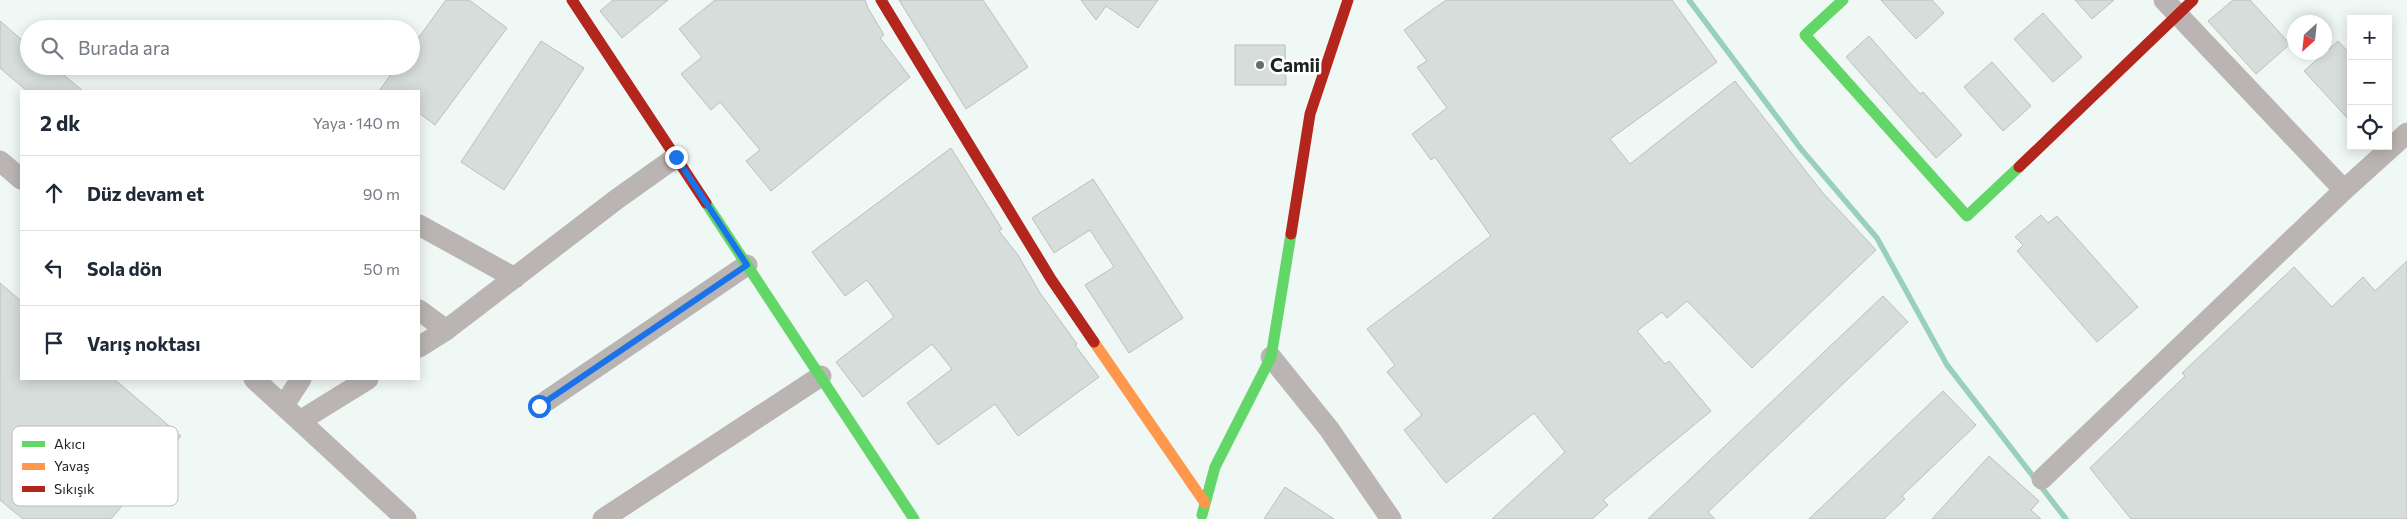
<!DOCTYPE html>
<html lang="tr">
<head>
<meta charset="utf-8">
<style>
  body { margin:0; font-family:Commissioner,sans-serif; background:#f6f6f7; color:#1f2937 }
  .controls { position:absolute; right:15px; top:15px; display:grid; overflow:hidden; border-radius:0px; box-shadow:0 2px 12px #0003 }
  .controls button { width:45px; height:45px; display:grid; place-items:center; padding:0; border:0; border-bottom:1px solid #e0e1e3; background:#fff; color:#1f2937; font:25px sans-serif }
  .compass { position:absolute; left:2287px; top:15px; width:45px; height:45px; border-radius:50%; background:#fff; box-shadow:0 2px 12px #0003; rotate:207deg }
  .stop { position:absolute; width:15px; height:15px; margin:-11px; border:4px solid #1a73e8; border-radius:50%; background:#fff }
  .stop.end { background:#1a73e8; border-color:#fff; box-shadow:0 1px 5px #0008 }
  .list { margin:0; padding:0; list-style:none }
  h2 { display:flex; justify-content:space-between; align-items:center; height:65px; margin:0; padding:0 20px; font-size:21px }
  h2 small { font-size:16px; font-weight:400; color:#747a83 }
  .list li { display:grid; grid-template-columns:32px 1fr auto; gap:15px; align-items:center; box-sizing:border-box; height:75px; padding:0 20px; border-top:1px solid #e0e1e3 }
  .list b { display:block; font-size:19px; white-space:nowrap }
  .list em { font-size:16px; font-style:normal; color:#747a83 }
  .icon { flex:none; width:28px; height:28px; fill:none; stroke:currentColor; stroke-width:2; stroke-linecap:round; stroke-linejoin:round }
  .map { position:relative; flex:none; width:2407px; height:519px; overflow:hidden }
  .search { position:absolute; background:#fff; box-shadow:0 2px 12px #0003; left:20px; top:20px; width:400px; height:55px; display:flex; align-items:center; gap:12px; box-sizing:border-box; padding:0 18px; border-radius:28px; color:#747a83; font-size:19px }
  .panel { position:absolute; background:#fff; box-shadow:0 2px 12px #0003; left:20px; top:90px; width:400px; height:290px; border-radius:0px }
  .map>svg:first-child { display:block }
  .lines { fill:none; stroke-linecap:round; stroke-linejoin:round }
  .stream { stroke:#99cfbd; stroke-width:5.5 }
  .building { fill:#d6ddda; stroke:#bac0be }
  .street { stroke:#bab5b2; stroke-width:21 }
  .fast { stroke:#63d668; stroke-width:11 }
  .slow { stroke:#ff974d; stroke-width:11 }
  .jam { stroke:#b3261e; stroke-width:11 }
  .route { stroke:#1a73e8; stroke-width:6 }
  .poi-dot { fill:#666d6b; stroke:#fff; stroke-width:2 }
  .labels { text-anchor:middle; stroke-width:5; stroke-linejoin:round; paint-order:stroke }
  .poi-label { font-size:19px; font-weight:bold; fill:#1c2220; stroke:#fff; text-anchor:start }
  .key { fill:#fff; stroke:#bbbdbc; stroke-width:1 }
  .key-label { font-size:14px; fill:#1c2220 }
</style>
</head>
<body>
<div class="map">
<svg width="2407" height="519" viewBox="0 0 2407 519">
  <rect width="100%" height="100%" fill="#f0f8f5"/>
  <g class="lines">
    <!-- stream -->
    <path class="stream" d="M 1689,0 L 1801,149 L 1877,238 L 1947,365 L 2066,519"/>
  </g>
  <!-- building -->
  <g class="building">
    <path d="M 446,0 L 469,0 L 507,28 L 435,125 L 419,113 L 419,91 L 379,91 L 397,66 L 411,66 L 411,48 Z"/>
    <path d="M 613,0 L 668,0 L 622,38 L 600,11 Z"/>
    <path d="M 715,0 L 865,0 L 868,8 L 884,35 L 880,38 L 910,77 L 771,191 L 746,161 L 760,150 L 720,102 L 711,110 L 681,74 L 702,57 L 679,29 Z"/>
    <path d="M 899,0 L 983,0 L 1028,67 L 966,109 Z"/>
    <path d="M 1081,0 L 1158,0 L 1138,28 L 1106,6 L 1096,20 Z"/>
    <path d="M 1446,0 L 1672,0 L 1717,62 L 1610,139 L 1630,164 L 1735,81 L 1823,193 L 1876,250 L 1752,368 L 1687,301 L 1667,318 L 1662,312 L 1637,331 L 1665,364 L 1669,361 L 1711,411 L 1603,500 L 1608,505 L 1592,519 L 1492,519 L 1565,452 L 1534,413 L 1446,483 L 1404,430 L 1422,415 L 1387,372 L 1395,365 L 1367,329 L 1491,236 L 1435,157 L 1431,160 L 1412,134 L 1447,108 L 1417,67 L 1427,61 L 1404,30 Z"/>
    <path d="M 1881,0 L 1932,0 L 1944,13 L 1916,39 Z"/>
    <path d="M 2075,0 L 2114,0 L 2092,19 Z"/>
    <path d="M 2233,0 L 2250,0 L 2290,44 L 2256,74 L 2208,21 Z"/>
    <path d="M 2043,13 L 2082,57 L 2053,82 L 2014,39 Z"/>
    <path d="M 0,21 L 29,46 L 29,66 L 53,66 L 83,91 L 27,91 L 0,68 Z"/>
    <path d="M 1869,36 L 1920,94 L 1923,92 L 1962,135 L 1936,158 L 1846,57 Z"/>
    <path d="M 541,41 L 584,68 L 504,190 L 461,162 Z"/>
    <path d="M 2338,41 L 2351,55 L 2351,122 L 2304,71 Z"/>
    <path d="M 1235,45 L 1285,45 L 1286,85 L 1235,85 Z"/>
    <path d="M 1992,62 L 2031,106 L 2003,131 L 1964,87 Z"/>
    <path d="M 951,148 L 1002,229 L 999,231 L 1018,255 L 1040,293 L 1077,344 L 1075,345 L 1099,377 L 1018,436 L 995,404 L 938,445 L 907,403 L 952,369 L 932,344 L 863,397 L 836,362 L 894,317 L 867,280 L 845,296 L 812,252 Z"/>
    <path d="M 1093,179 L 1183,318 L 1129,353 L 1085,285 L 1114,267 L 1090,230 L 1054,253 L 1032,218 Z"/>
    <path d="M 2041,215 L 2048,223 L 2057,216 L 2138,307 L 2097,342 L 2017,251 L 2023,245 L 2015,237 Z"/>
    <path d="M 2407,261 L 2407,519 L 2131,519 L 2090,468 L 2185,376 L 2182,373 L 2294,267 L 2332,307 L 2363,277 L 2375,291 Z"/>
    <path d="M 0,283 L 21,301 L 21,379 L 114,379 L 181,436 L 111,519 L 23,519 L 0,500 Z"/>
    <path d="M 1883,296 L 1908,322 L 1708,512 L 1715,519 L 1648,519 Z"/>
    <path d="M 1943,391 L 1976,425 L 1902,496 L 1905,499 L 1884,519 L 1809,519 Z"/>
    <path d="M 1989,456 L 2039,501 L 2031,510 L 2041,519 L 1932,519 Z"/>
    <path d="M 1285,487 L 1334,519 L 1264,519 Z"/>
  </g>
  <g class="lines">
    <!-- street -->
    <g class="street">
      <path d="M 2164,0 L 2344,190"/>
      <path d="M 0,161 L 21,179"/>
      <path d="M 419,225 L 515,278"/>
      <path d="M 419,310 L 446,330"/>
      <path d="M 419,347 L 446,330 L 617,199 L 676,157"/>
      <path d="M 1271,357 L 1329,429 L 1391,519"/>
      <path d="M 254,379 L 300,421"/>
      <path d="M 368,379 L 300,421 L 406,519"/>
      <path d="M 284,405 L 301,379"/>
      <path d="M 539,406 L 747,265"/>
      <path d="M 2042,479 L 2344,190 L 2407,133"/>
      <path d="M 603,519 L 821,376"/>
    </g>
    <!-- fast -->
    <g class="fast">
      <path d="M 1843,0 L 1805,35 L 1967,216 L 2019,167"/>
      <path d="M 706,203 L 914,519"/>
      <path d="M 1202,515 L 1215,467 L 1271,357 L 1291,234"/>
    </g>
    <!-- slow -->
    <path class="slow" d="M 1094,342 L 1205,503"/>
    <!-- jam -->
    <g class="jam">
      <path d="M 572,0 L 706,203"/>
      <path d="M 881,0 L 1051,279 L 1094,342"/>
      <path d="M 2019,167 L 2193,0"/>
      <path d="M 1291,234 L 1310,114 L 1348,0"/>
    </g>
  </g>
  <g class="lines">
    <!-- route -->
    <path class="route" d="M 539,406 L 747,265 L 676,157"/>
  </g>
  <!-- markers -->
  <circle class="poi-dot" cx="1260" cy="65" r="5"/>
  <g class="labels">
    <!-- poi labels -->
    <g class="poi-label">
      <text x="1270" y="72">Camii</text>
    </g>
  </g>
  <!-- legend -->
  <rect x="12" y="426" width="166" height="80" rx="8" class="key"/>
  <rect x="22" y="441" width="23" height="6" fill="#63d668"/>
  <rect x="22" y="463" width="23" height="7" fill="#ff974d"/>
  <rect x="22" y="486" width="23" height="6" fill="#b3261e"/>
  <g class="key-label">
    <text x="54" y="449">Akıcı</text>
    <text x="54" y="471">Yavaş</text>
    <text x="54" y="494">Sıkışık</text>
  </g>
</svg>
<div class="controls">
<button>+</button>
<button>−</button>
<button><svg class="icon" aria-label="locate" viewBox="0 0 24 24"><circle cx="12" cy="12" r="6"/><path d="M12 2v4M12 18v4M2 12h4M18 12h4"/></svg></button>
</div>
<svg class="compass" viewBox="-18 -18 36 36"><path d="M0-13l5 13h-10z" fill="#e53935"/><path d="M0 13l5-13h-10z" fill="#747a83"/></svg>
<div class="stop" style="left:539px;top:406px"></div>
<div class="stop end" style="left:676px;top:157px"></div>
<div class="search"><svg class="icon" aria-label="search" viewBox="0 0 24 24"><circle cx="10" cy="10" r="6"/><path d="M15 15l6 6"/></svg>Burada ara</div>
<section class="panel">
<h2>2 dk<small>Yaya · 140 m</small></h2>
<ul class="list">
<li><svg class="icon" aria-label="ahead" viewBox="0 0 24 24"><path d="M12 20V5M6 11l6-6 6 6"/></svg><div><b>Düz devam et</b></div><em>90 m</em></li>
<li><svg class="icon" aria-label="left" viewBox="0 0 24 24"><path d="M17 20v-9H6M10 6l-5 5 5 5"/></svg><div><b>Sola dön</b></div><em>50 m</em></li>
<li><svg class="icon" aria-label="arrive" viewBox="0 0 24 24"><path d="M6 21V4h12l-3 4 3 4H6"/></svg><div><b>Varış noktası</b></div></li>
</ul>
</section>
</div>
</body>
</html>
